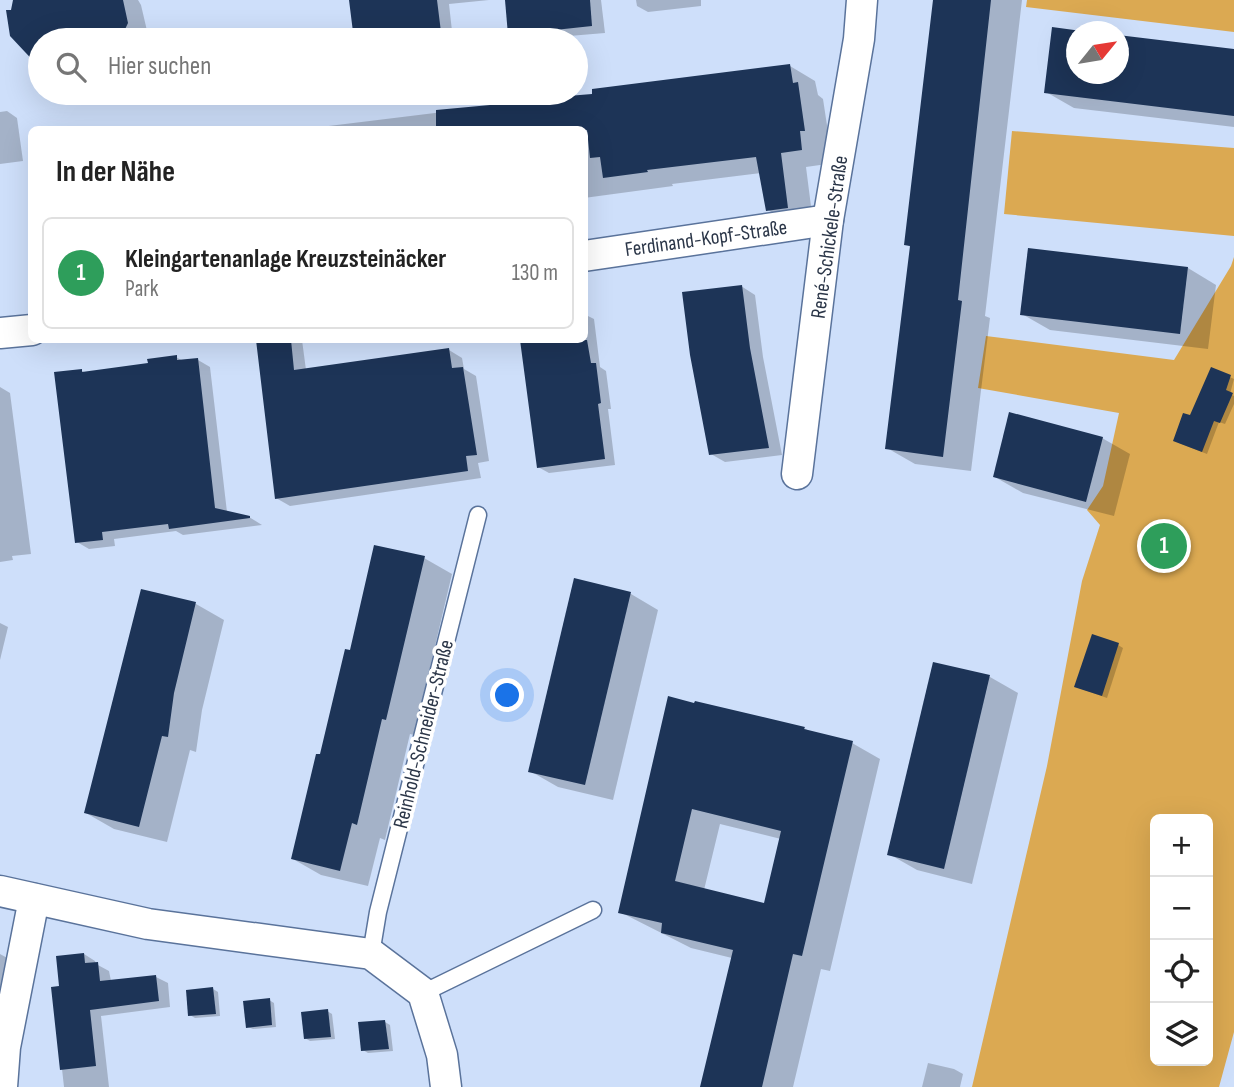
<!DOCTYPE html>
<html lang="de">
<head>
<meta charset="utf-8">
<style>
  body { margin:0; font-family:"Sofia Sans Condensed",sans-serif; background:#f2f2f2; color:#222 }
  .controls { position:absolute; right:21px; bottom:21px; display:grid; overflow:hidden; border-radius:10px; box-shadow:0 7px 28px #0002 }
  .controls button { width:63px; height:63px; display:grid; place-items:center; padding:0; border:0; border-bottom:2px solid #e0e0e0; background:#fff; color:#222; font:35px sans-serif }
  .compass { position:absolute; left:1066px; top:21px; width:63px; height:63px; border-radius:50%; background:#fff; box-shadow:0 7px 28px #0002; rotate:60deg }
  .you { position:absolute; left:508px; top:696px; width:24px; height:24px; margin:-18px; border:5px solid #fff; border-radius:50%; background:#1a73e8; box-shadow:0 0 0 10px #1a73e833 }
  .badge { display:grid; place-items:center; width:46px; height:46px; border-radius:50%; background:#0f766e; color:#fff; font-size:23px; font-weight:700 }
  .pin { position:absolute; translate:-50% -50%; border:4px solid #fff; box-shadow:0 2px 7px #0006 }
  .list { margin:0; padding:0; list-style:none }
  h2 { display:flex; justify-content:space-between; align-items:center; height:91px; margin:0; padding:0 28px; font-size:30px }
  h2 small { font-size:23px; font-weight:400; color:#767676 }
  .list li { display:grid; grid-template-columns:46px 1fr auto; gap:21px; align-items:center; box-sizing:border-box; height:112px; margin:0 14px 14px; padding:0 14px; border:2px solid #e0e0e0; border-radius:10px }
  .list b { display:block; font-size:26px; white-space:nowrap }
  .list p { margin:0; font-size:23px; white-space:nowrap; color:#767676 }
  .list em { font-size:23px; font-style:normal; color:#767676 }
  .icon { flex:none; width:38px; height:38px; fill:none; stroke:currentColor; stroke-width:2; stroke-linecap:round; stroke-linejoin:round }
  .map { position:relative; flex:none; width:1234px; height:1087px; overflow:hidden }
  .search { position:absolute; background:#fff; box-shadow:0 7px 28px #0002; left:28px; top:28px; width:560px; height:77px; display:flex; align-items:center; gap:18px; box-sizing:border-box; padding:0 24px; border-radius:38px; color:#767676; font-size:26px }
  .panel { position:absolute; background:#fff; box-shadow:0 7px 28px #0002; left:28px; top:126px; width:560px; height:217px; border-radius:10px }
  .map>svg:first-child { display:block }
  .green { fill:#dba952; fill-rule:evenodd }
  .shadow { fill:#0003; fill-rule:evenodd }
  .building { fill:#1d3457; fill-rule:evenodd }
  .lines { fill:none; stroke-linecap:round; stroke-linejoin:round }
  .service-casing { stroke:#5a739b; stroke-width:19 }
  .minor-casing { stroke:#5a739b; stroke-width:33 }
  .service { stroke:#fff; stroke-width:16 }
  .minor { stroke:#fff; stroke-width:30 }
  .labels { text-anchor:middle; stroke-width:7; stroke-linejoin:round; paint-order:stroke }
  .street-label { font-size:21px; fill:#2b3648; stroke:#fff }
</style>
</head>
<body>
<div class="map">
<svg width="1234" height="1087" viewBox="0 0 1234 1087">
  <rect width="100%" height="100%" fill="#cedffa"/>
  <!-- green -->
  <g class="green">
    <path d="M 1027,0 L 1234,0 L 1234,32 L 1026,7 Z"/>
    <path d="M 1012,131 L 1234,148 L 1234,236 L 1004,214 Z"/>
    <path d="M 1234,257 L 1234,1032 L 1219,1087 L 972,1087 L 1047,766 L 1082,581 L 1100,525 L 1087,510 L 1103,486 L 1119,413 L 978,388 L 986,336 L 1174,360 L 1231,266 ZM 1155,819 L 1208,819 L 1208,1061 L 1155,1061 Z"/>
  </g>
  <!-- shadow -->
  <g class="shadow">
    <path d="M 15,0 L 138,0 L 141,5 L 148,35 L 146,40 L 40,40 L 40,58 L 24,48 L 13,11 Z"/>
    <path d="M 351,0 L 489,0 L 449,4 L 453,40 L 356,40 Z"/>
    <path d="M 506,0 L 601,0 L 605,33 L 521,40 L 510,34 Z"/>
    <path d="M 636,0 L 701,0 L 701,6 L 648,12 L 637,6 Z"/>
    <path d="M 935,0 L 1022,0 L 985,316 L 990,318 L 971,471 L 915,464 L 887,448 L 912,248 L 906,244 Z"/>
    <path d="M 246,29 L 264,39 L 319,32 L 334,40 L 167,40 Z"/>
    <path d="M 1053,29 L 1076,32 L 1076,74 L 1118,74 L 1234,51 L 1234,127 L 1074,108 L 1046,92 Z"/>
    <path d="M 790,66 L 815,81 L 818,95 L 823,99 L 830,145 L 825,145 L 827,164 L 806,167 L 813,222 L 794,225 L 768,210 L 761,173 L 672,184 L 673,186 L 584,198 L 584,130 L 296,130 L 492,106 L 518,95 L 527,101 L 594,95 Z"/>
    <path d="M 178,93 L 224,93 L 186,97 Z"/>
    <path d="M 7,111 L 17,118 L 23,161 L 0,164 L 0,112 Z"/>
    <path d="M 1188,268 L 1216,285 L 1208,349 L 1050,330 L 1022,314 Z"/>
    <path d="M 741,286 L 755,295 L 763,357 L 782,455 L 725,462 L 711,454 Z"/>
    <path d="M 584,314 L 594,319 L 600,367 L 606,371 L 611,409 L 608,409 L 615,465 L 549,473 L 538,467 L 522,340 L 584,340 Z"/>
    <path d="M 258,340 L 302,340 L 306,370 L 449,350 L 462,358 L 464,369 L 476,376 L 489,461 L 478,463 L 481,478 L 290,506 L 276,498 Z"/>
    <path d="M 176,357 L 183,361 L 198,360 L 210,367 L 227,512 L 249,517 L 262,525 L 183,535 L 176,531 L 114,539 L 115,546 L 89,549 L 77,542 L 82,371 L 86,373 L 149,365 Z"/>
    <path d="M 1212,369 L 1234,379 L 1230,394 L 1234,396 L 1234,404 L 1225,424 L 1219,422 L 1207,454 L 1179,443 Z"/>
    <path d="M 0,387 L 10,393 L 31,554 L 12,556 L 13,560 L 0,562 Z"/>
    <path d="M 1102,438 L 1130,454 L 1114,516 L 1023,493 L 995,477 Z"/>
    <path d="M 424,558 L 452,574 L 414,735 L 410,734 L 385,840 L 380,838 L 368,886 L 321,875 L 293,859 L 321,756 Z"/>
    <path d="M 575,580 L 631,594 L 658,610 L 613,800 L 558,787 L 530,771 Z"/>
    <path d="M 142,591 L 196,604 L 224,620 L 202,710 L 196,752 L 190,750 L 167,842 L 114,829 L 86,813 Z"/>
    <path d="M 0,623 L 8,627 L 0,660 Z"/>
    <path d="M 1118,645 L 1123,648 L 1107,698 L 1076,687 Z"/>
    <path d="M 934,664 L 990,677 L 1018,693 L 972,884 L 917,870 L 889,854 Z"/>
    <path d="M 669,699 L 804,728 L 812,733 L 852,743 L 880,759 L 830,971 L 821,969 L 793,1087 L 702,1087 L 732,958 L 691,948 L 620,912 ZM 720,824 L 781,839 L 765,905 L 704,890 Z"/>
    <path d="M 0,954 L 11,960 L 0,1012 Z"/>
    <path d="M 84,954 L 95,961 L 96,964 L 109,971 L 111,981 L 156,977 L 168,983 L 170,1007 L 101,1016 L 109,1087 L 64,1087 L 53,988 L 61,988 Z"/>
    <path d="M 213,989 L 218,992 L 220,1016 L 195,1018 L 190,1015 Z"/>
    <path d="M 269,1000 L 274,1003 L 276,1027 L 253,1029 L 248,1027 Z"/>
    <path d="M 327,1011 L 332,1014 L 335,1039 L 310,1041 L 305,1038 Z"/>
    <path d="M 385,1022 L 390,1025 L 393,1051 L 368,1053 L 363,1050 Z"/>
    <path d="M 928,1063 L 954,1069 L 963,1074 L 960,1087 L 922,1087 Z"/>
  </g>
  <!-- building -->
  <g class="building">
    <path d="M 13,0 L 123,0 L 128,23 L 120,40 L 40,40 L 40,68 L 10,36 L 6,10 L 11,10 Z"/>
    <path d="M 349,0 L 437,0 L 442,40 L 354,40 Z"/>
    <path d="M 505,0 L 590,0 L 592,26 L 508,35 Z"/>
    <path d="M 933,0 L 991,0 L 958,300 L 962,301 L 943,457 L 885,449 L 910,246 L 904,245 Z"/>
    <path d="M 1052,27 L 1089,32 L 1076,32 L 1076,74 L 1118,74 L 1118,35 L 1234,49 L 1234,116 L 1044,93 Z"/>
    <path d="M 790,64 L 793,83 L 798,82 L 805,131 L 800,131 L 802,150 L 781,153 L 788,208 L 766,211 L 756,157 L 647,170 L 648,172 L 603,178 L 600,157 L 590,158 L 587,130 L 436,130 L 436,110 L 490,105 L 489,96 L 518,93 L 519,100 L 592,94 L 592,89 Z"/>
    <path d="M 1028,248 L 1188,267 L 1180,334 L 1020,315 Z"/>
    <path d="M 742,285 L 750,348 L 769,448 L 709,455 L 690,355 L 682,292 Z"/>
    <path d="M 256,340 L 291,340 L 294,370 L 449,348 L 452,368 L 463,367 L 477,455 L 466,456 L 468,471 L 275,499 Z"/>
    <path d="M 520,340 L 587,340 L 591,363 L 596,363 L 601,403 L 598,404 L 605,459 L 537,468 Z"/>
    <path d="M 177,355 L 177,360 L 198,358 L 215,508 L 250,516 L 250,518 L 169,529 L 168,524 L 102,532 L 103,540 L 75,543 L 54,372 L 82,369 L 82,372 L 148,363 L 147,359 Z"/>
    <path d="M 1211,367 L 1231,375 L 1226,390 L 1233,393 L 1220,423 L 1214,421 L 1202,452 L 1173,441 L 1183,413 L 1190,415 Z"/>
    <path d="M 1009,412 L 1103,437 L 1086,502 L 993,477 Z"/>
    <path d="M 374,545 L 425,556 L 386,720 L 382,719 L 357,825 L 352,823 L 340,871 L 291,859 L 316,754 L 320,754 L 345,649 L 350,650 Z"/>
    <path d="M 574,578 L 631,592 L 585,785 L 528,772 Z"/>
    <path d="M 141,589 L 196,602 L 174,693 L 168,737 L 162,736 L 139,827 L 84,813 Z"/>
    <path d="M 1092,634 L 1119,643 L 1102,696 L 1074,687 Z"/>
    <path d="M 933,662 L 990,675 L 944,869 L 887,855 Z"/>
    <path d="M 668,696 L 694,703 L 695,701 L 805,727 L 804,729 L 853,741 L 802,956 L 793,954 L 762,1087 L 700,1087 L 733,950 L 661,933 L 662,923 L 618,913 ZM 692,809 L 781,831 L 764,903 L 675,881 Z"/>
    <path d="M 84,953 L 85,963 L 98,962 L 100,981 L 156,975 L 159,1001 L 90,1010 L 96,1066 L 60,1070 L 51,987 L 59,986 L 56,956 Z"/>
    <path d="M 213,987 L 216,1014 L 188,1016 L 186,990 Z"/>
    <path d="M 270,998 L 272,1025 L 246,1028 L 243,1001 Z"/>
    <path d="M 328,1009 L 331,1037 L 304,1039 L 301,1012 Z"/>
    <path d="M 385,1020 L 389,1049 L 361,1051 L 358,1022 Z"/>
  </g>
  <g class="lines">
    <defs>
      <g id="service">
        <path d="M 371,954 L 378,912 L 478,515"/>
        <path d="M 423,993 L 593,910"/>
      </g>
      <g id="minor">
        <path d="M 584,256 L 828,220"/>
        <path d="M 0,333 L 32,330"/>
        <path d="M 797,474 L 828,220 L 859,39 L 862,0"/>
        <path d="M 0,891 L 148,924 L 371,954 L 423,993 L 442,1055 L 446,1087"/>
        <path d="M 2,1087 L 5,1047 L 34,899"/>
      </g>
    </defs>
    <!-- service casing -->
    <use href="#service" class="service-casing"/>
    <!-- minor casing -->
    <use href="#minor" class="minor-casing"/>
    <!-- service -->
    <use href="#service" class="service"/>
    <!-- minor -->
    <use href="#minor" class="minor"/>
  </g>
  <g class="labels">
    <!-- street labels -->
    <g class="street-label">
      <text transform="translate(829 237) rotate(-82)" y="7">René-Schickele-Straße</text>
      <text transform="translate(706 238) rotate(-8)" y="7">Ferdinand-Kopf-Straße</text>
      <text transform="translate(423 734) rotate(-76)" y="7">Reinhold-Schneider-Straße</text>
    </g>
  </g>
</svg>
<div class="controls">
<button>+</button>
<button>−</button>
<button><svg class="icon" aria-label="locate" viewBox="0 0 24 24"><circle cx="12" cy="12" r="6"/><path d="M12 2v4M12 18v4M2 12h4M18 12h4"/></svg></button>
<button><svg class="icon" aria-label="layers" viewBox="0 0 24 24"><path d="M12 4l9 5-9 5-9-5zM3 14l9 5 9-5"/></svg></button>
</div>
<svg class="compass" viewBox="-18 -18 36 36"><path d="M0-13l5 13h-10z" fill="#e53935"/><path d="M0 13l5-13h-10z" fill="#767676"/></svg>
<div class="you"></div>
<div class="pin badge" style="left:1164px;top:546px;background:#2e9e5b">1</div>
<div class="search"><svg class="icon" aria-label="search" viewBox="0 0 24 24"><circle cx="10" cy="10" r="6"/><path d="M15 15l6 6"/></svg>Hier suchen</div>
<section class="panel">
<h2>In der Nähe<small></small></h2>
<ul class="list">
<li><span class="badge" style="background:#2e9e5b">1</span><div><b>Kleingartenanlage Kreuzsteinäcker</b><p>Park</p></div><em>130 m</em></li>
</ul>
</section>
</div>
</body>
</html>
